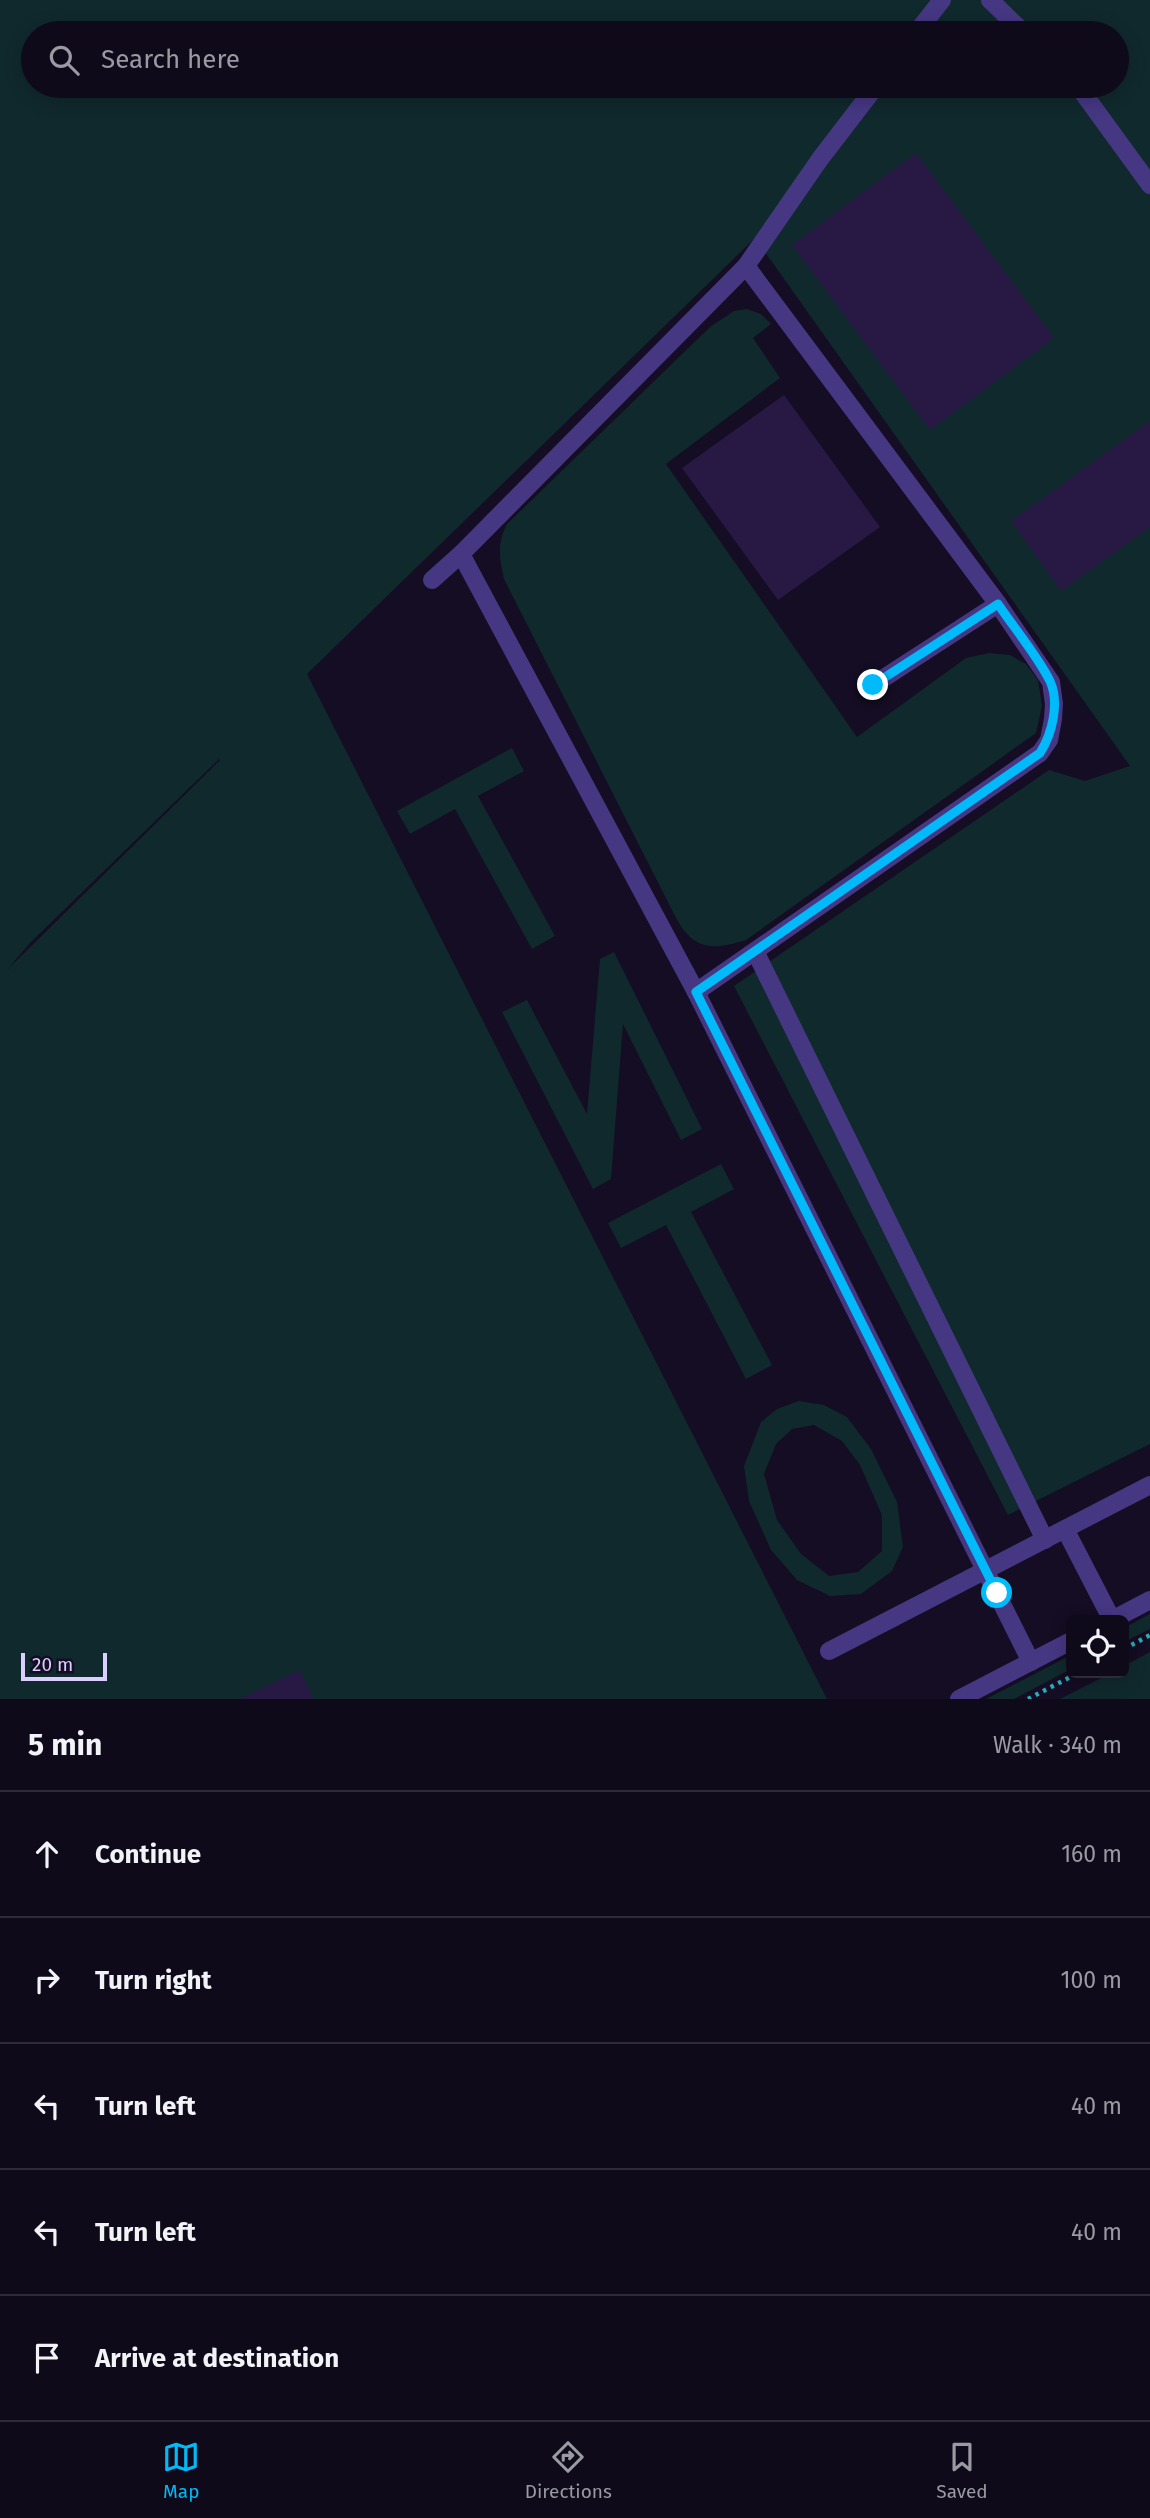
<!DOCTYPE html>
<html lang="en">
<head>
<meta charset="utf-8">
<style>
  body { margin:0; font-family:"Fira Sans",sans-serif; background:#181323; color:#f1f3f6 }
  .controls { position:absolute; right:21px; bottom:21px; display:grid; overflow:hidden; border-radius:10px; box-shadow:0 4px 18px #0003 }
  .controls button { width:63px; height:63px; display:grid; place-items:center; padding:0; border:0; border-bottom:2px solid #2f2b39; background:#0f0a1a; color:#f1f3f6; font:35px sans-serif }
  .scale { position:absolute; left:21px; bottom:18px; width:86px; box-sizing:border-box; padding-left:7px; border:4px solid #dccfff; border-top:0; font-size:19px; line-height:24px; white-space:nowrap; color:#dccfff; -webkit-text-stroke:5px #140d23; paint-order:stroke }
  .stop { position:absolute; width:21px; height:21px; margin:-16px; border:5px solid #00bafa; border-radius:50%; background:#fff }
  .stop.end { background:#00bafa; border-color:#fff; box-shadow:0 2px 7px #0008 }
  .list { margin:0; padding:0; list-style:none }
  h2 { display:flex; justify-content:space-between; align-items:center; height:91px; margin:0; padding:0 28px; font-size:30px }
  h2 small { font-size:23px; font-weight:400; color:#9b9aa2 }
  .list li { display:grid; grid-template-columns:46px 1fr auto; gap:21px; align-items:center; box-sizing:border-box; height:126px; padding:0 28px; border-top:2px solid #2f2b39 }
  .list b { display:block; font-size:26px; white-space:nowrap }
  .list em { font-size:23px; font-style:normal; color:#9b9aa2 }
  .icon { flex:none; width:38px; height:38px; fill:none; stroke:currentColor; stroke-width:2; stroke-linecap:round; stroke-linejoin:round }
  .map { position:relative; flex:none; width:1150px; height:1699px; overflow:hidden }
  .search { position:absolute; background:#0f0a1a; box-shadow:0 4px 18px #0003; left:21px; right:21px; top:21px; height:77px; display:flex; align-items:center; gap:18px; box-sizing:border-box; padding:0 24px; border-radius:38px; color:#9b9aa2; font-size:26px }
  .sheet { height:721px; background:#0f0a1a }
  nav { display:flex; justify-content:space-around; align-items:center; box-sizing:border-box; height:98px; border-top:2px solid #2f2b39; background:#0f0a1a; font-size:19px; color:#9b9aa2 }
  nav a { display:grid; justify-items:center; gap:4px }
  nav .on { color:#00bafa }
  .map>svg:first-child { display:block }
  .green { fill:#10292d; fill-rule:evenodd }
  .building { fill:#281944 }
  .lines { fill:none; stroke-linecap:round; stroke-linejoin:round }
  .path { stroke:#2baab7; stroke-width:4.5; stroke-dasharray:3.5 5; stroke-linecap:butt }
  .minor { stroke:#463783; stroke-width:18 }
  .route { stroke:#00bafa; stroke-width:9 }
</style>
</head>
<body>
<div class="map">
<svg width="1150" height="1699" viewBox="0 0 1150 1699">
  <rect width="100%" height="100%" fill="#140d23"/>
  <!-- green -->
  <g class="green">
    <path d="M 0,0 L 1150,0 L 1150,1444 L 1008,1515 L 734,986 L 1049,770 L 1085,781 L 1130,766 L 755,238 L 307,674 L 827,1699 L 0,1699 ZM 33,33 L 1117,33 L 1117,86 L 33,86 ZM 219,759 L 220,760 L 8,969 L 29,944 Z"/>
    <path d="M 747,309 L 761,314 L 771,324 L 753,338 L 780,378 L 666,464 L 857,737 L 966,658 L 989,653 L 1010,655 L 1026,664 L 1038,680 L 1042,706 L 1036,733 L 746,940 C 711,951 693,950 675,916 L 504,579 C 499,557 497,544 507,524 L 710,327 L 734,311 Z"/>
    <path d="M 512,748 L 524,771 L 478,796 L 555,936 L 532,949 L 455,809 L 410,834 L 397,811 Z"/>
    <path d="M 614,952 L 702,1129 L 681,1140 L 623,1024 L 611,1179 L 593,1189 L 502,1012 L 527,1000 L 587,1114 L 600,959 Z"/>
    <path d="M 721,1164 L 734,1189 L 691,1212 L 772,1365 L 746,1379 L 666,1225 L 621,1248 L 608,1223 Z"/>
    <path d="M 799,1401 L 824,1405 L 847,1417 L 871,1449 L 897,1502 L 903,1547 L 892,1571 L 861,1594 L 830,1596 L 797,1580 L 771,1550 L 749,1501 L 744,1466 L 761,1422 L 777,1409 ZM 814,1425 L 842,1441 L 860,1465 L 882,1515 L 882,1551 L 858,1572 L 829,1576 L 801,1554 L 777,1520 L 764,1474 L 776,1444 L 792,1429 Z"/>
    <path d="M 1150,1614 L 1150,1629 L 1124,1642 L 1124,1628 Z"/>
    <path d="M 1150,1652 L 1150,1699 L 1060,1699 L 1111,1673 L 1124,1673 L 1124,1666 Z"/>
    <path d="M 1071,1655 L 1071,1669 L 1014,1699 L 986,1699 Z"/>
  </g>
  <!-- building -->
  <g class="building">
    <path d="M 916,153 L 1054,338 L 930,430 L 792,245 Z"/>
    <path d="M 784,395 L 880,527 L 778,600 L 682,468 Z"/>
    <path d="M 1150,421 L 1150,527 L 1061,591 L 1011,521 Z"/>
    <path d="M 300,1670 L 313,1699 L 240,1699 Z"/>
  </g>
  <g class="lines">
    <!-- path -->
    <g class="path">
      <path d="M 1124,1649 L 1150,1635"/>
      <path d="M 1028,1699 L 1078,1673"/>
    </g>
    <!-- minor -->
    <g class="minor">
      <path d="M 990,0 L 1024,33"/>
      <path d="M 916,33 L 942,0"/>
      <path d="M 1078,86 L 1150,185"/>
      <path d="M 746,266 L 820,159 L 876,86"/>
      <path d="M 461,554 L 696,992 L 1031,1662"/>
      <path d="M 432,580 L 461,554 L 746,266 L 998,604 L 1051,682 L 1054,704 L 1053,719 L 1049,740 L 1040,753 L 696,992"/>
      <path d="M 873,685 L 998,604"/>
      <path d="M 755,951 L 1045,1540"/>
      <path d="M 1065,1529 L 1112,1620"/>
      <path d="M 1112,1620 L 1150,1600"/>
      <path d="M 829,1651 L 1150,1485"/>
      <path d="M 959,1699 L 1071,1641"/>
    </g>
  </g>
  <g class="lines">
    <!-- route -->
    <path class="route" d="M 873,685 L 998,604 C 1014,628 1037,655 1050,681 C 1060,703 1052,734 1040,753 L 696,992 L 997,1593"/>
  </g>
</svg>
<div class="controls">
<button><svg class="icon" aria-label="locate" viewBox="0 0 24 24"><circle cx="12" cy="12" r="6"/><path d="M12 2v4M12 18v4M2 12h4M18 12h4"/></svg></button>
</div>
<div class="scale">20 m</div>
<div class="stop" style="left:997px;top:1593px"></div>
<div class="stop end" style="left:873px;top:685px"></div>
<div class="search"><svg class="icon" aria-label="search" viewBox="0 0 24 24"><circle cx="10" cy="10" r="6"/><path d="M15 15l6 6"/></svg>Search here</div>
</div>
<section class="sheet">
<h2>5 min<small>Walk · 340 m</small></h2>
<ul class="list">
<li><svg class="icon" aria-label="ahead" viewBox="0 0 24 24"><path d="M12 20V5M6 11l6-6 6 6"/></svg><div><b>Continue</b></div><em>160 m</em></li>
<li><svg class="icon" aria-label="right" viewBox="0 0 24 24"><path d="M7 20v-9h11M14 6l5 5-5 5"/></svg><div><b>Turn right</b></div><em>100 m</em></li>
<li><svg class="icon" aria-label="left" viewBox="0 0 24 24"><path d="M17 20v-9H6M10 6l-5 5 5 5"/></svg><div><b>Turn left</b></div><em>40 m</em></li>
<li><svg class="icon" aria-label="left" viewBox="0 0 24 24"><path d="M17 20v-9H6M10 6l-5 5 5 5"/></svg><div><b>Turn left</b></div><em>40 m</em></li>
<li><svg class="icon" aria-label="arrive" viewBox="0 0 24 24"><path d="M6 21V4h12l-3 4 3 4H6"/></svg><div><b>Arrive at destination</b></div></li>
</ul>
</section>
<nav>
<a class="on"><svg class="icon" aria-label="map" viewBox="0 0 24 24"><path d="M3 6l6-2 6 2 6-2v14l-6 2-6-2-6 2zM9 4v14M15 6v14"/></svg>Map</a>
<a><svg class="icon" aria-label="directions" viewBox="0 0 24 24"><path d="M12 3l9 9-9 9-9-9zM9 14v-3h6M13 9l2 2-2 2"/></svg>Directions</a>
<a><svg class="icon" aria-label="saved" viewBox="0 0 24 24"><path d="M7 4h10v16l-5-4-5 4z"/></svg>Saved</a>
</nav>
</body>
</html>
